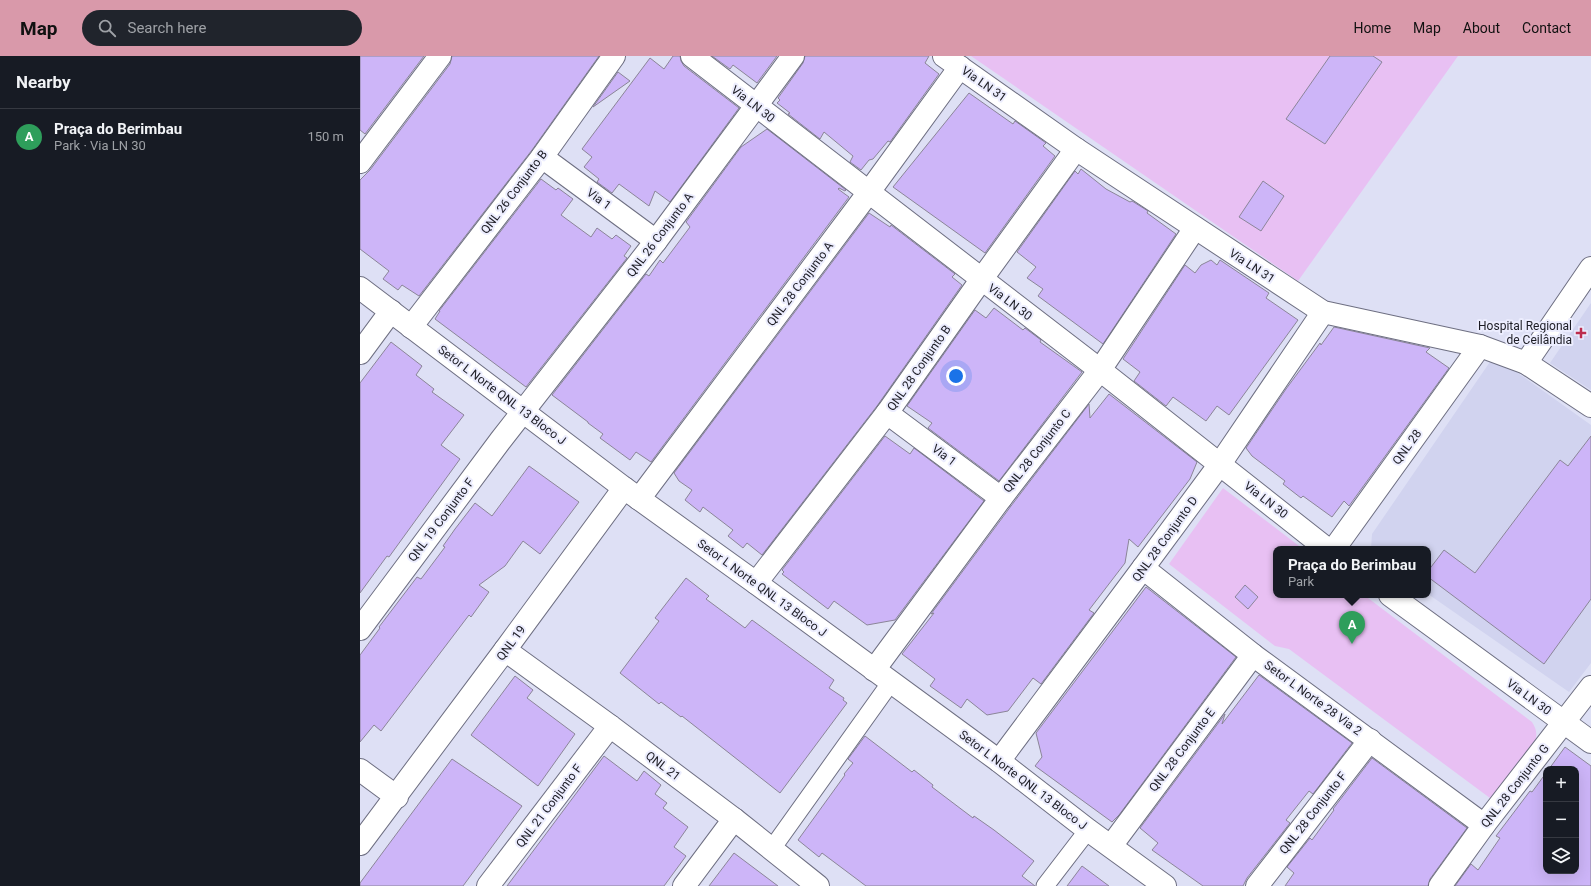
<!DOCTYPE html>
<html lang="en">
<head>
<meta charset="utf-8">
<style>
  body { margin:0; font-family:Roboto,sans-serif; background:#20242c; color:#f1f3f6 }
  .controls { position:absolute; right:12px; bottom:12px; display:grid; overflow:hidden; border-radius:8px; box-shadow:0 4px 16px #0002 }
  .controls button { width:36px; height:36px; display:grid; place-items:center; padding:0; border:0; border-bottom:1px solid #363941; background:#171b24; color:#f1f3f6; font:20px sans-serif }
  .you { position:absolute; left:596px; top:320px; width:14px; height:14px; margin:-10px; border:3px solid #fff; border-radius:50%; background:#1a73e8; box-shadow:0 0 0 6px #1a73e833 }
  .badge { display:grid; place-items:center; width:26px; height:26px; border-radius:50%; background:#d999aa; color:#fff; font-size:13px; font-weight:700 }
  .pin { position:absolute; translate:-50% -33px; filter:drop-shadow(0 1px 2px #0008) }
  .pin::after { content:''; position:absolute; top:21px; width:14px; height:12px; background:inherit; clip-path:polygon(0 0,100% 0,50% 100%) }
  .popup { position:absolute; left:913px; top:490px; width:158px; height:52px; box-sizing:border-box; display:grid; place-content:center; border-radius:8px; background:#171b24; filter:drop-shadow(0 1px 3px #0005); font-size:13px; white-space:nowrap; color:#9ea1a6 }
  .popup b { font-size:15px; color:#f1f3f6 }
  .popup::after { content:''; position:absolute; left:50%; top:100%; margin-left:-8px; border:8px solid transparent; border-top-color:#171b24 }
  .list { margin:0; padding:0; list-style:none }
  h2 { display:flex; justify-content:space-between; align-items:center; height:52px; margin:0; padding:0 16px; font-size:17px }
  h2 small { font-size:13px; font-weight:400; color:#9ea1a6 }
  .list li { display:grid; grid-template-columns:26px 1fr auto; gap:12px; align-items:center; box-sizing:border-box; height:56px; padding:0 16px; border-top:1px solid #363941 }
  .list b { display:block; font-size:15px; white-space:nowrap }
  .list p { margin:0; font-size:13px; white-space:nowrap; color:#9ea1a6 }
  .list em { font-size:13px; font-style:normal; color:#9ea1a6 }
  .icon { flex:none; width:22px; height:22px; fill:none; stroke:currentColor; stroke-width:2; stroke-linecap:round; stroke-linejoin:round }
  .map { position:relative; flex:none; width:1231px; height:830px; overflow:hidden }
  header { display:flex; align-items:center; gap:24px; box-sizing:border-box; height:56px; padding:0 20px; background:#d999aa; color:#111 }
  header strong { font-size:19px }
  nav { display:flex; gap:22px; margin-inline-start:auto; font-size:14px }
  .search { width:280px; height:36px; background:#20242c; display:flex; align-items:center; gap:10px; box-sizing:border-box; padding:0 14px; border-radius:22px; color:#9ea1a6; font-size:15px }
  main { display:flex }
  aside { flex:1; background:#171b24 }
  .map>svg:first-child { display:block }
  .built { fill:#d1d3ef }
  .green { fill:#e8c0f3 }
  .building { fill:#cdb5f8; stroke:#8b8598 }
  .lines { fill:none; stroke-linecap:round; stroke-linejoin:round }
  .pedestrian-casing { stroke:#6e6f82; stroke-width:19 }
  .minor-casing { stroke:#6e6f82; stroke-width:24 }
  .tertiary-casing { stroke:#6e6f82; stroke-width:24 }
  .pedestrian { stroke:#fff; stroke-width:17 }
  .minor { stroke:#fff; stroke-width:22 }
  .tertiary { stroke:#fff; stroke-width:22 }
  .poi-dot { fill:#bc2c4d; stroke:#ecedfe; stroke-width:1.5 }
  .labels { text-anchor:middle; stroke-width:4; stroke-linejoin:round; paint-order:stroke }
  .street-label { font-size:12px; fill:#1c1c24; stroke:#ecedfe }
  .poi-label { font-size:12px; fill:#1c1c24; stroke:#ecedfe; text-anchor:end }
</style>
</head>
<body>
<header>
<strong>Map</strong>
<div class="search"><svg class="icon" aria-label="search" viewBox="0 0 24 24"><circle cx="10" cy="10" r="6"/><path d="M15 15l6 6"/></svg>Search here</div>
<nav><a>Home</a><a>Map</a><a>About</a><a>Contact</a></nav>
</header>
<main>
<aside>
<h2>Nearby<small></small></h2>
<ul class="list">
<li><span class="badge" style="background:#2e9e5b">A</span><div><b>Praça do Berimbau</b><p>Park · Via LN 30</p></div><em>150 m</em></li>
</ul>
</aside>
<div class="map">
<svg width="1231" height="830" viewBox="0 0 1231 830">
  <rect width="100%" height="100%" fill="#dee0f5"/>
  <!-- built -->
  <g class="built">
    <path d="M 1231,247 L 1231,334 L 1190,307 Z"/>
    <path d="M 1134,300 L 1231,369 L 1231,607 L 1209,636 L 1068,538 L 1068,493 L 1011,493 L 1012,478 Z"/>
  </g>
  <!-- green -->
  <g class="green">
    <path d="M 611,0 L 1098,0 L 938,225 Z"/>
    <path d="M 863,432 L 943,493 L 916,493 L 916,539 L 1004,539 L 1172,666 C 1177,674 1177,678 1175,687 L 1134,745 L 929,593 L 915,590 L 809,508 Z"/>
  </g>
  <!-- building -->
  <g class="building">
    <path d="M 0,0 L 64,0 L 5,78 L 0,74 Z"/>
    <path d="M 92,0 L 239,0 L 172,94 L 59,240 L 42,229 L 38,234 L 23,223 L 29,215 L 0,193 L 0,124 L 10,114 L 90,8 Z"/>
    <path d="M 313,0 L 320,0 L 321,5 L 324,10 L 379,52 L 310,146 L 295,135 L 289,150 L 259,128 L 252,137 L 237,126 L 239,123 L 224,111 L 232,101 L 222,93 L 290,2 L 304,13 Z"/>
    <path d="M 352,0 L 417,0 L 397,27 L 373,9 L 370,13 Z"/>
    <path d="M 445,0 L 569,0 L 565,7 L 579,18 L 530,86 L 528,85 L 513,103 L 509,104 L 501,114 L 490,106 L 493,100 L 464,76 L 460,83 L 428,58 L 430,57 L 417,47 L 420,44 L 418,42 L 443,7 Z"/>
    <path d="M 970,0 L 1013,0 L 1022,6 L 965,88 L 926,63 Z"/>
    <path d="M 258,16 L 270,25 L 233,51 Z"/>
    <path d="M 609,37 L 653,68 L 655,65 L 686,87 L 683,90 L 695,100 L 625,197 L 533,131 Z"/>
    <path d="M 407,73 L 486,134 L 485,135 L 479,132 L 478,133 L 489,141 L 291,406 L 276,396 L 270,404 L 240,382 L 243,378 L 228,367 L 228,366 L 192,339 L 286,218 L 289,220 L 300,204 L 303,207 L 330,171 L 326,166 L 381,91 Z"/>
    <path d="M 721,113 L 746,133 L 770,146 L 772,145 L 788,155 L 787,157 L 816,178 L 743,288 L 678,240 L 683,233 L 667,222 L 676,211 L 657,196 L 715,115 L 718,118 Z"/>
    <path d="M 181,123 L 196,134 L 198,132 L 213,143 L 201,159 L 231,181 L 237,172 L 252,183 L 256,179 L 271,190 L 264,200 L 267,202 L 166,331 L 75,263 L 80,255 L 79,255 Z"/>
    <path d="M 903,125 L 924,140 L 901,175 L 879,161 Z"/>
    <path d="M 509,157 L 530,171 L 531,169 L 595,218 L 592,221 L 602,229 L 517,350 L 402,499 L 387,487 L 383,492 L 368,480 L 373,474 L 343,451 L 340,456 L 325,444 L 332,434 L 319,425 L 314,417 Z"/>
    <path d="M 851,204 L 857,209 L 860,204 L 909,237 L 906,242 L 938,264 L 869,359 L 857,350 L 846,365 L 813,341 L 806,350 L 774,325 L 780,316 L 763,303 L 825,209 L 835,217 L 841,209 Z"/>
    <path d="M 634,252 L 663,274 L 665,272 L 681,284 L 680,286 L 722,316 L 639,425 L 568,372 L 572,367 L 547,350 L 615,254 L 626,262 Z"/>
    <path d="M 974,271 L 1070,292 L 1066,296 L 1089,312 L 989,450 L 984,445 L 972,461 L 943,440 L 941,442 L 923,428 L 925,425 L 892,400 L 886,392 L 926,333 L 960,287 L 961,289 Z"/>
    <path d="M 31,286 L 62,310 L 56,319 L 74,333 L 72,336 L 104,359 L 81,389 L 100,403 L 29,501 L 27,500 L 0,537 L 0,327 Z"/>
    <path d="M 749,338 L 837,406 L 830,423 L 778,491 L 769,483 L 765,507 L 729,554 L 734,557 L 681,628 L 673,622 L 648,655 L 627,659 L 607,643 L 601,652 L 570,630 L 575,623 L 542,598 L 574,557 L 571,558 L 651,450 L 729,348 L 730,362 Z"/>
    <path d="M 525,380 L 550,398 L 554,392 L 624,445 L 535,564 L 507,569 L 474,545 L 468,553 L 422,518 L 424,516 L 422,514 Z"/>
    <path d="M 1231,380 L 1231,543 L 1184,608 L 1068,521 L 1068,515 L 1084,494 L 1115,517 L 1200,404 L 1208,410 Z"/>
    <path d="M 169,410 L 219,446 L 180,498 L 163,485 L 145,510 L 119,529 L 129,536 L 111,561 L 109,559 L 21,675 L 14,669 L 0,686 L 0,599 L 20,572 L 19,571 L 57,521 L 61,523 L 85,491 L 83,490 L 95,473 L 115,447 L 132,460 Z"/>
    <path d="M 326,522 L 349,540 L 346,543 L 385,572 L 392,564 L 474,624 L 469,632 L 484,642 L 483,644 L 487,647 L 420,737 L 322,660 L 321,661 L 301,646 L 299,648 L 260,617 L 299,565 L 295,562 Z"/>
    <path d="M 885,529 L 898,541 L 888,553 L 875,541 Z"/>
    <path d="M 786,531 L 876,601 L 759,759 L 752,766 L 675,710 L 682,701 L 676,677 Z"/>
    <path d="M 899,619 L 992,687 L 953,738 L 949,735 L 926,764 L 930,767 L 887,822 L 883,830 L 843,830 L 792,794 L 798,787 L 780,772 L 865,658 L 862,668 Z"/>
    <path d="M 155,620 L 173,634 L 167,642 L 215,678 L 178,730 L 111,679 Z"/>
    <path d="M 505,680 L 552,716 L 554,714 L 573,729 L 572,731 L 613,762 L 614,760 L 634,774 L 674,805 L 662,820 L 675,830 L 506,830 L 462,797 L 459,801 L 438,784 L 485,719 L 484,718 L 493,707 L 488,703 Z"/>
    <path d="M 1205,691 L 1231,710 L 1231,830 L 1095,830 L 1111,808 L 1118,814 L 1140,782 L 1136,780 L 1170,735 L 1172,736 L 1186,717 L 1186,815 L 1216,815 L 1216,713 L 1189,713 Z"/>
    <path d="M 244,700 L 277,725 L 284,715 L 301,729 L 295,738 L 307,747 L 303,752 L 328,771 L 314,791 L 326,800 L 304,830 L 147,830 Z"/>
    <path d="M 1012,702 L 1107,772 L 1070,823 L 1068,830 L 925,830 L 934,817 L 927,811 L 950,782 L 952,784 L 974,754 L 973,753 Z"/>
    <path d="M 92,703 L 162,750 L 103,830 L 0,830 L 0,827 Z"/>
    <path d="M 374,797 L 418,830 L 349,830 Z"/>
    <path d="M 722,810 L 749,830 L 707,830 Z"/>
  </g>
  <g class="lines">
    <defs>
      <g id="pedestrian">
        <path d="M 411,794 L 531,626"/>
        <path d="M 685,830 L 728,774"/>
      </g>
      <g id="minor">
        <path d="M 332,0 L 740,314 L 967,493"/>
        <path d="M 584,0 L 716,93 L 963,256 L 1120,290 L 1166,307 L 1231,350"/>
        <path d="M 182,101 L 296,185"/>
        <path d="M 0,106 L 80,0"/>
        <path d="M 51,271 L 182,101 L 254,0"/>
        <path d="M 0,297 L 31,255"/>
        <path d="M 1166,307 L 1231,212"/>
        <path d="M 527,357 L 641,442"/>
        <path d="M 279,443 L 509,136 L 600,11"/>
        <path d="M 974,493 L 1120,290"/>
        <path d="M 783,512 L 893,599 L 1124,769"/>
        <path d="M 396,527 L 527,357 L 621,224 L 716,93"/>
        <path d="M 1030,539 L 1231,686"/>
        <path d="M 0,573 L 140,385 L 296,185 L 433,0"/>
        <path d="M 145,594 L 250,670 L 374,763 L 458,830"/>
        <path d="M 514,614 L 641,442 L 740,314 L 835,172"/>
        <path d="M 639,705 L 783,512 L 860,408 L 963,256"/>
        <path d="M 0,714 L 37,741"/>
        <path d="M 0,788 L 145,594 L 264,432"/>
        <path d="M 751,790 L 893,599"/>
        <path d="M 128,830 L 250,670"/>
        <path d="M 324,830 L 374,763"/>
        <path d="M 897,830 L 1010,684"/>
        <path d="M 1080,830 L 1124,769 L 1231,631"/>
      </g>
      <path id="tertiary" d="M 0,232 L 264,432 L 396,527 L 639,705 L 728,774 L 805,830"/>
    </defs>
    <!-- pedestrian casing -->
    <use href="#pedestrian" class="pedestrian-casing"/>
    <!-- minor casing -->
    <use href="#minor" class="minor-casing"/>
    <!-- tertiary casing -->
    <use href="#tertiary" class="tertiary-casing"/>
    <!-- pedestrian -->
    <use href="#pedestrian" class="pedestrian"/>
    <!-- minor -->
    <use href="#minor" class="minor"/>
    <!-- tertiary -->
    <use href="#tertiary" class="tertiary"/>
  </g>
  <!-- markers -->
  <path class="poi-dot" d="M1219 271h4v4h4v4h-4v4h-4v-4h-4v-4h4z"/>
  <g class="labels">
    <!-- street labels -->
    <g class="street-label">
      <text transform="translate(624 28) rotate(35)" y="4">Via LN 31</text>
      <text transform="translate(393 48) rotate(38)" y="4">Via LN 30</text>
      <text transform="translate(154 136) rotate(-53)" y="4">QNL 26 Conjunto B</text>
      <text transform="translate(239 143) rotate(36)" y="4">Via 1</text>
      <text transform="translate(300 179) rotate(-53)" y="4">QNL 26 Conjunto A</text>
      <text transform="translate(892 210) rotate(33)" y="4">Via LN 31</text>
      <text transform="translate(440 228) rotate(-53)" y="4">QNL 28 Conjunto A</text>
      <text transform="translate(650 246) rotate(37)" y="4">Via LN 30</text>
      <text transform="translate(559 312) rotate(-55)" y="4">QNL 28 Conjunto B</text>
      <text transform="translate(142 339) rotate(37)" y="4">Setor L Norte QNL 13 Bloco J</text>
      <text transform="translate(1047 391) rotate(-54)" y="4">QNL 28</text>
      <text transform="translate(677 395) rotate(-52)" y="4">QNL 28 Conjunto C</text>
      <text transform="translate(584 399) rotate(37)" y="4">Via 1</text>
      <text transform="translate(906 444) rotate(38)" y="4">Via LN 30</text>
      <text transform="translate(81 464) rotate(-53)" y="4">QNL 19 Conjunto F</text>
      <text transform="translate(805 483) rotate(-54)" y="4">QNL 28 Conjunto D</text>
      <text transform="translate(402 532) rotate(36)" y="4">Setor L Norte QNL 13 Bloco J</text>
      <text transform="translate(151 587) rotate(-54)" y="4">QNL 19</text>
      <text transform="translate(1169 641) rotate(36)" y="4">Via LN 30</text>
      <text transform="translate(953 642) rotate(36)" y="4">Setor L Norte 28 Via 2</text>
      <text transform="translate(822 694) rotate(-53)" y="4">QNL 28 Conjunto E</text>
      <text transform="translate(303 710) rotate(37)" y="4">QNL 21</text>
      <text transform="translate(663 724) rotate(37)" y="4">Setor L Norte QNL 13 Bloco J</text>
      <text transform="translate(1155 730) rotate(-52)" y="4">QNL 28 Conjunto G</text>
      <text transform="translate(189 750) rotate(-53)" y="4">QNL 21 Conjunto F</text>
      <text transform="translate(953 757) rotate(-52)" y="4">QNL 28 Conjunto F</text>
    </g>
    <!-- poi labels -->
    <g class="poi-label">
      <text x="1212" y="274">Hospital Regional<tspan x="1212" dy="14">de Ceilândia</tspan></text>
    </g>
  </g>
</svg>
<div class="controls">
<button>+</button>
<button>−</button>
<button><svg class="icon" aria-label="layers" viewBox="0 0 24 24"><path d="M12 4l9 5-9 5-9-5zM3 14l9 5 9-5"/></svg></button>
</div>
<div class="you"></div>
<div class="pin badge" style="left:992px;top:588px;background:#2e9e5b">A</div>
<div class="popup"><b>Praça do Berimbau</b>Park</div>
</div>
</main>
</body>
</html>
